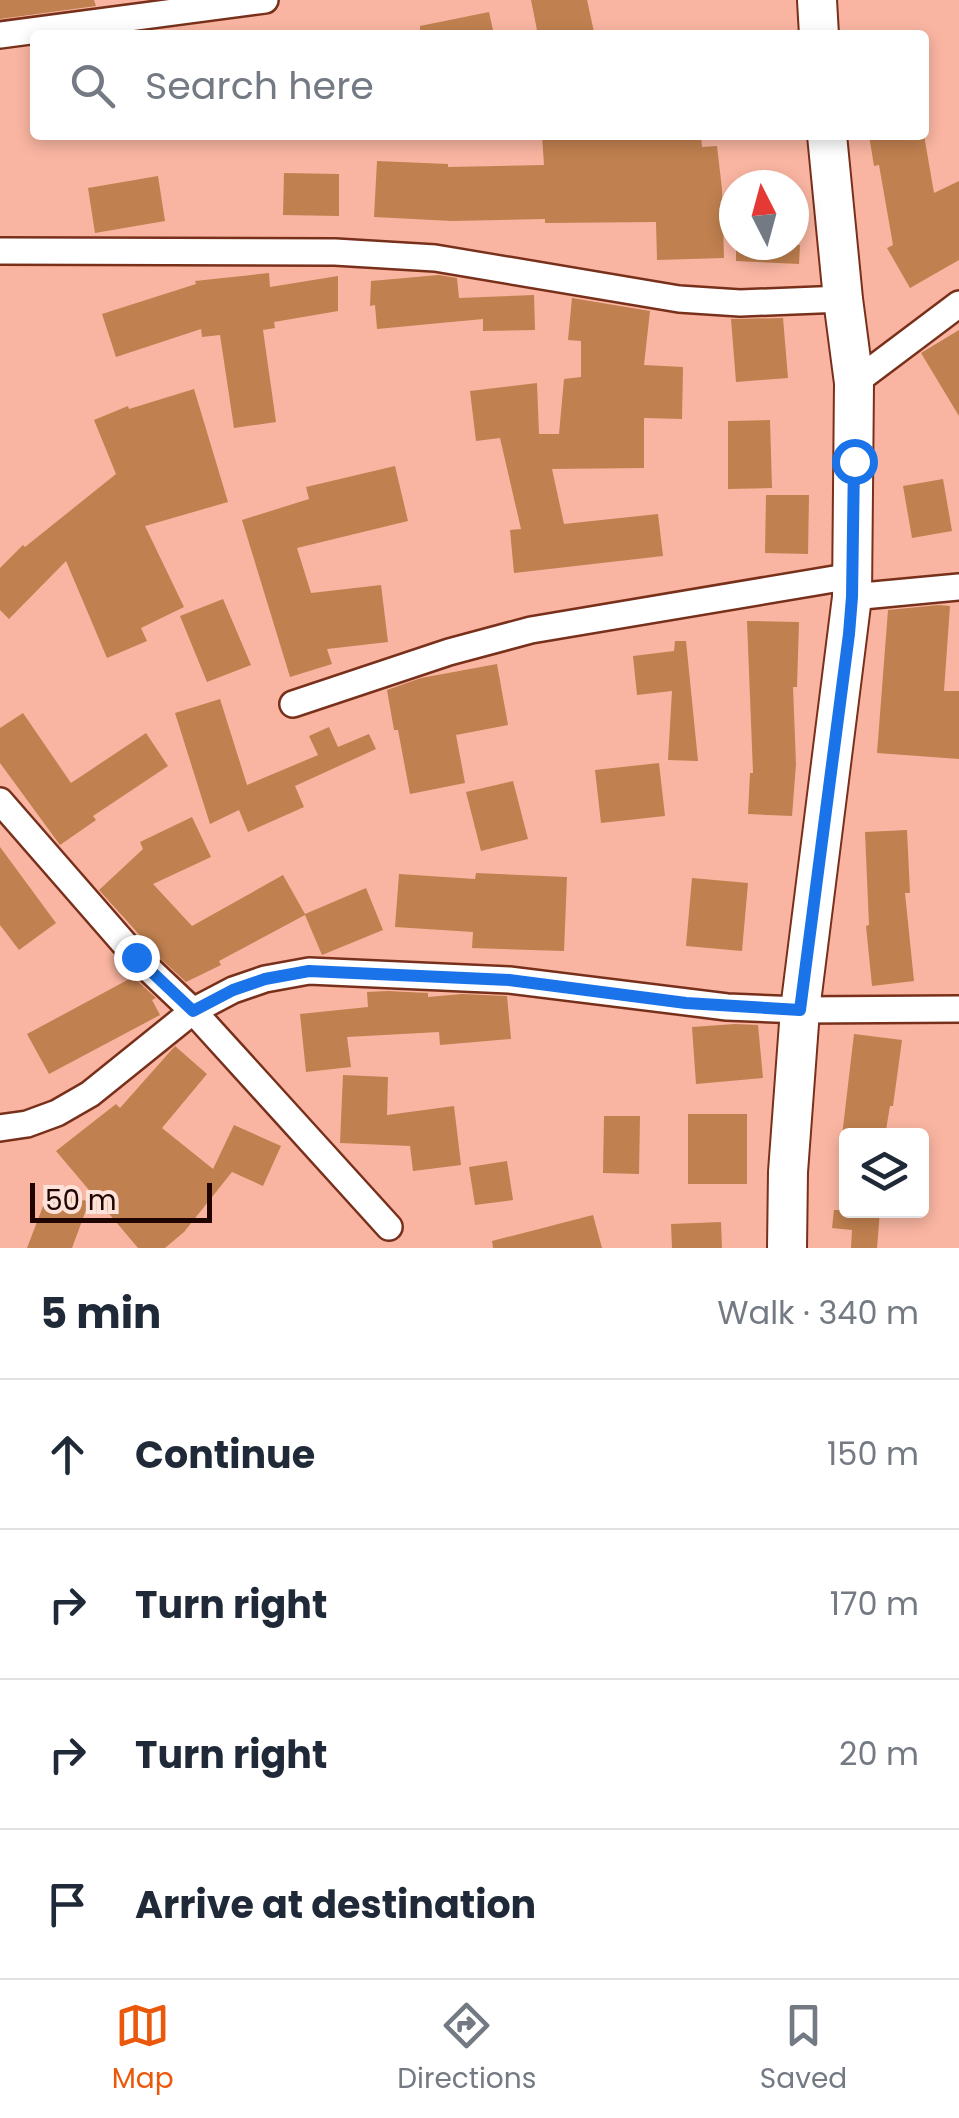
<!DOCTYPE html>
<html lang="en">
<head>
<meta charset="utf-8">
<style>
  body { margin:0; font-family:Poppins,sans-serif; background:#f6f6f7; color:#1f2937 }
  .controls { position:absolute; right:30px; bottom:30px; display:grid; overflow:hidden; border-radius:10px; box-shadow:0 5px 15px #0003 }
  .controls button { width:90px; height:90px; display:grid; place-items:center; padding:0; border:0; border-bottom:2px solid #e0e1e3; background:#fff; color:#1f2937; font:50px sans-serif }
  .compass { position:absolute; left:719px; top:170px; width:90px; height:90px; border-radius:50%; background:#fff; box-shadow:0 5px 15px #0003; rotate:354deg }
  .scale { position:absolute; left:30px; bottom:25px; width:182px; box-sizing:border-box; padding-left:10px; border:5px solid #200400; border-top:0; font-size:28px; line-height:35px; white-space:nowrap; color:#200400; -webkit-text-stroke:8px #fde2da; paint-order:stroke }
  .stop { position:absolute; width:30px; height:30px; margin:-22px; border:8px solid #1a73e8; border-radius:50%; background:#fff }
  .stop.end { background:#1a73e8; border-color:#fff; box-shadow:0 2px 10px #0008 }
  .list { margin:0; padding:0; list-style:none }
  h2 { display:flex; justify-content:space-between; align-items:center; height:130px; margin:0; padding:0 40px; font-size:42px }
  h2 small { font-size:32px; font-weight:400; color:#747a83 }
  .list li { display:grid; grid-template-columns:65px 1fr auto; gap:30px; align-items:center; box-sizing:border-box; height:150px; padding:0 40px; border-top:2px solid #e0e1e3 }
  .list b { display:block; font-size:38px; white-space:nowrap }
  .list em { font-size:32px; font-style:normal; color:#747a83 }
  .icon { flex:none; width:55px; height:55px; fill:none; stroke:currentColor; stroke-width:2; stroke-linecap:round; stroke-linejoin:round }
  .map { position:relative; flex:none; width:959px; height:1248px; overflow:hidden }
  .search { position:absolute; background:#fff; box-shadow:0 5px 15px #0003; left:30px; right:30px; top:30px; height:110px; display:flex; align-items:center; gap:25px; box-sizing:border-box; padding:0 35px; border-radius:10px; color:#747a83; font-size:38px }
  .sheet { height:730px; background:#fff }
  nav { display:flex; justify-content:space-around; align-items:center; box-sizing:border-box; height:140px; border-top:2px solid #e0e1e3; background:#fff; font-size:28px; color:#747a83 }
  nav a { display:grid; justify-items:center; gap:5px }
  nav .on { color:#ea580c }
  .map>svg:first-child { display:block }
  .building { fill:#c0804f }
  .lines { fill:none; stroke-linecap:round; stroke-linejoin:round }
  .street-casing { stroke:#78301b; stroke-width:30 }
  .secondary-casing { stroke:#78301b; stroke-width:42 }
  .street { stroke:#fff; stroke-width:25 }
  .secondary { stroke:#fff; stroke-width:38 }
  .route { stroke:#1a73e8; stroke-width:12 }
</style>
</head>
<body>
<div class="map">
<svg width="959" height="1248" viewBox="0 0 959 1248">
  <rect width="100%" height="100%" fill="#f9b5a1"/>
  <!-- building -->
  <g class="building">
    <path d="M 0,0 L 94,0 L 96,6 L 0,19 Z"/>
    <path d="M 531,0 L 587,0 L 594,32 L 576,35 L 538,35 Z"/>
    <path d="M 489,12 L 494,35 L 420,35 L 420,26 Z"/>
    <path d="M 542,135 L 701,135 L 702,147 L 717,146 L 722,189 L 724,258 L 657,260 L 656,222 L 545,223 L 545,219 L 452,221 L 374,217 L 377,161 L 448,164 L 448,167 L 544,165 Z"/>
    <path d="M 869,135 L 924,135 L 934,193 L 959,181 L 959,260 L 910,288 L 887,248 L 893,245 L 879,165 L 874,166 Z"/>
    <path d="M 284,173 L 339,174 L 339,216 L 283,215 Z"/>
    <path d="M 158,176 L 165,221 L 95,233 L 88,188 Z"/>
    <path d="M 736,245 L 800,245 L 799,264 L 736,261 Z"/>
    <path d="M 269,273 L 270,287 L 338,276 L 338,311 L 274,322 L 275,328 L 263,330 L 276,422 L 234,428 L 220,335 L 202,337 L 201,329 L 116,357 L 102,314 L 196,284 L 195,281 Z"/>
    <path d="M 439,275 L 457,278 L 459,298 L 534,295 L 535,330 L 483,331 L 483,319 L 377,329 L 375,305 L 370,306 L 371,281 Z"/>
    <path d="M 572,298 L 650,311 L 644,365 L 683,367 L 682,419 L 644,418 L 644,468 L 552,469 L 564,524 L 658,514 L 663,556 L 514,573 L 510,530 L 521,529 L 500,438 L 476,441 L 470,391 L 537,383 L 539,434 L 559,434 L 564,379 L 581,377 L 581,341 L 568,340 Z"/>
    <path d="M 783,318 L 788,378 L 736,382 L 731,319 Z"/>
    <path d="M 959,330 L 959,416 L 921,353 Z"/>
    <path d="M 194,389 L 228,502 L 145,526 L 184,607 L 141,628 L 147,641 L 107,658 L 66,561 L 9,619 L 0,610 L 0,568 L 23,545 L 25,547 L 116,474 L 94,420 L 128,406 L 129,409 Z"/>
    <path d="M 770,420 L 772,488 L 728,489 L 728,421 Z"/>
    <path d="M 395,466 L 408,521 L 297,548 L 311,593 L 381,585 L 388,642 L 327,649 L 332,664 L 290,677 L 242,520 L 309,499 L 306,487 Z"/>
    <path d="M 943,479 L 952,531 L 912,538 L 903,486 Z"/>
    <path d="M 766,495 L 809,495 L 808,554 L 765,553 Z"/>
    <path d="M 223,599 L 251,665 L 207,682 L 180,616 Z"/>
    <path d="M 938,605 L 950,606 L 944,691 L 959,691 L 959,759 L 877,753 L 888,610 Z"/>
    <path d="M 747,621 L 799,622 L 797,687 L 793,687 L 796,764 L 792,816 L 748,814 L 750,773 L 753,773 Z"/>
    <path d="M 675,641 L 686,641 L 698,761 L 668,760 L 672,691 L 637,695 L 633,656 L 674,651 Z"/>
    <path d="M 497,664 L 508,725 L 456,735 L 465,783 L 410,794 L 398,730 L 394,730 L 387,690 L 421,678 Z"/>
    <path d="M 220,699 L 247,785 L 318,755 L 309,736 L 329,727 L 338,747 L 369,734 L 376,749 L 295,786 L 304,807 L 248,832 L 239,810 L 210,824 L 175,713 Z"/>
    <path d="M 23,713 L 71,783 L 146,733 L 168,766 L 93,816 L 96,820 L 60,845 L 0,763 L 0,728 Z"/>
    <path d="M 659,763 L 665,816 L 601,823 L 595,770 Z"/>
    <path d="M 513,781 L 528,839 L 481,851 L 466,792 Z"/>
    <path d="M 192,817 L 211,857 L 153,884 L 192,926 L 283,875 L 305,914 L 366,888 L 383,930 L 322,955 L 305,915 L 219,961 L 221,965 L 186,982 L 163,961 L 99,890 L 143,849 L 140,842 Z"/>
    <path d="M 907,830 L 910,893 L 905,893 L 914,981 L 872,986 L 866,926 L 869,925 L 865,832 Z"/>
    <path d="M 0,847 L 56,923 L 19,950 L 0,925 Z"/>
    <path d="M 476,873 L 567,877 L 564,951 L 472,948 L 473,932 L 395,927 L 399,874 L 475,879 Z"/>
    <path d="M 692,878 L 748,883 L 742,951 L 686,946 Z"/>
    <path d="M 133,977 L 156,998 L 152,1000 L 160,1015 L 49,1074 L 27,1034 Z"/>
    <path d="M 388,991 L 428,993 L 428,997 L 462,994 L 507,996 L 511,1039 L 440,1045 L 439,1032 L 347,1037 L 351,1067 L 306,1072 L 300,1014 L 368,1007 L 367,992 Z"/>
    <path d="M 735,1024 L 758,1025 L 763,1078 L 696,1084 L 692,1027 Z"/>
    <path d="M 854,1034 L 902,1040 L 893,1106 L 890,1106 L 885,1136 L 842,1136 Z"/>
    <path d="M 175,1046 L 207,1074 L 162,1128 L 213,1169 L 234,1125 L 281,1146 L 263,1186 L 232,1172 L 184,1232 L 165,1248 L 138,1248 L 56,1151 L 116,1104 L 120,1108 Z"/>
    <path d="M 343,1075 L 388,1077 L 387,1115 L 454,1106 L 461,1165 L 413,1171 L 410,1146 L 340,1143 Z"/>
    <rect x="688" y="1114" width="59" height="70"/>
    <path d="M 604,1116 L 640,1116 L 639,1174 L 603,1173 Z"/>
    <path d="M 507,1161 L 513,1200 L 475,1205 L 469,1167 Z"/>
    <path d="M 50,1188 L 89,1202 L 72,1248 L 27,1248 Z"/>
    <path d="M 834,1210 L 880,1210 L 877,1248 L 851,1248 L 852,1230 L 832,1228 Z"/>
    <path d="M 593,1215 L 602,1248 L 493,1248 L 492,1241 Z"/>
    <path d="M 721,1222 L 722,1248 L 672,1248 L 671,1224 Z"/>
  </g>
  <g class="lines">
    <defs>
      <g id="street">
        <path d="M 0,35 L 265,0"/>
        <path d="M 0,251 L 335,252 L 435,258 L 679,299 L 740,303 L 843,299"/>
        <path d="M 854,383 L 959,304"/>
        <path d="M 852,597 L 959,587"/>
        <path d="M 293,704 L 449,652 L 531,630 L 852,576"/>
        <path d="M 0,801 L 136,957 L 193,1011 L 389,1227"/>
        <path d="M 0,1128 L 27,1124 L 57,1113 L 90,1094 L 193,1011 L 233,990 L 265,979 L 309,971 L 509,980 L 727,1007 L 800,1010 L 959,1009"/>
      </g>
      <g id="secondary">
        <path d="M 817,0 L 819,35"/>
        <path d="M 787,1248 L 788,1172 L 800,1010 L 852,597 L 854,383 L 843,299 L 827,135"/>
      </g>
    </defs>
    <!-- street casing -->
    <use href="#street" class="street-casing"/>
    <!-- secondary casing -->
    <use href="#secondary" class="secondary-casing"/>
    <!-- street -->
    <use href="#street" class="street"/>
    <!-- secondary -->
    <use href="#secondary" class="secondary"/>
  </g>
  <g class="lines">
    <!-- route -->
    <path class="route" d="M 136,957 L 193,1011 L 233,990 L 265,979 L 309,971 L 509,980 L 686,1003 L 800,1010 L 849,634 L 852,597 L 854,461"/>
  </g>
</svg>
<div class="controls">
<button><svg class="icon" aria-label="layers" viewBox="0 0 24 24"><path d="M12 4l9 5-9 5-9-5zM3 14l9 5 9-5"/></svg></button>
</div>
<svg class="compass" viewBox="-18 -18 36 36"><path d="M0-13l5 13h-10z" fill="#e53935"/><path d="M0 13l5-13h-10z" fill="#747a83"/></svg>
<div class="scale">50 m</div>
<div class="stop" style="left:854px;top:461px"></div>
<div class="stop end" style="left:136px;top:957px"></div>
<div class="search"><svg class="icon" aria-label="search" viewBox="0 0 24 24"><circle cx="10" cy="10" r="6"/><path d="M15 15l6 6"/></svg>Search here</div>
</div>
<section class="sheet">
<h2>5 min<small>Walk · 340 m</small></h2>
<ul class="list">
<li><svg class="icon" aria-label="ahead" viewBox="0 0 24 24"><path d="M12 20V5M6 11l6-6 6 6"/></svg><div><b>Continue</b></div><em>150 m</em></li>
<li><svg class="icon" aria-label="right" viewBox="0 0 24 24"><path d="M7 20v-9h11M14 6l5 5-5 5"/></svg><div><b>Turn right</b></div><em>170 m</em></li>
<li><svg class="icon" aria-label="right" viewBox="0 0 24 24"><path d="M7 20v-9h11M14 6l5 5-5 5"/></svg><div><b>Turn right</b></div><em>20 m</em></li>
<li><svg class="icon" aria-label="arrive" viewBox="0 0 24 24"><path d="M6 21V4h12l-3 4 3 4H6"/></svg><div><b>Arrive at destination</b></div></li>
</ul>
</section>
<nav>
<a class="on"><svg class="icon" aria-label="map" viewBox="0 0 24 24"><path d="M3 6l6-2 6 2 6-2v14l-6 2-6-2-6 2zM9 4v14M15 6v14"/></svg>Map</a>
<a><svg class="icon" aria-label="directions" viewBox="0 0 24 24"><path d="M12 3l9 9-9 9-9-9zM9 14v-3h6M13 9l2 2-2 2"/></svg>Directions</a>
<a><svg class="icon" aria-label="saved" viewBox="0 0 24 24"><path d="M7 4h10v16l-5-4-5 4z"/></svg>Saved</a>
</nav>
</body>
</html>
